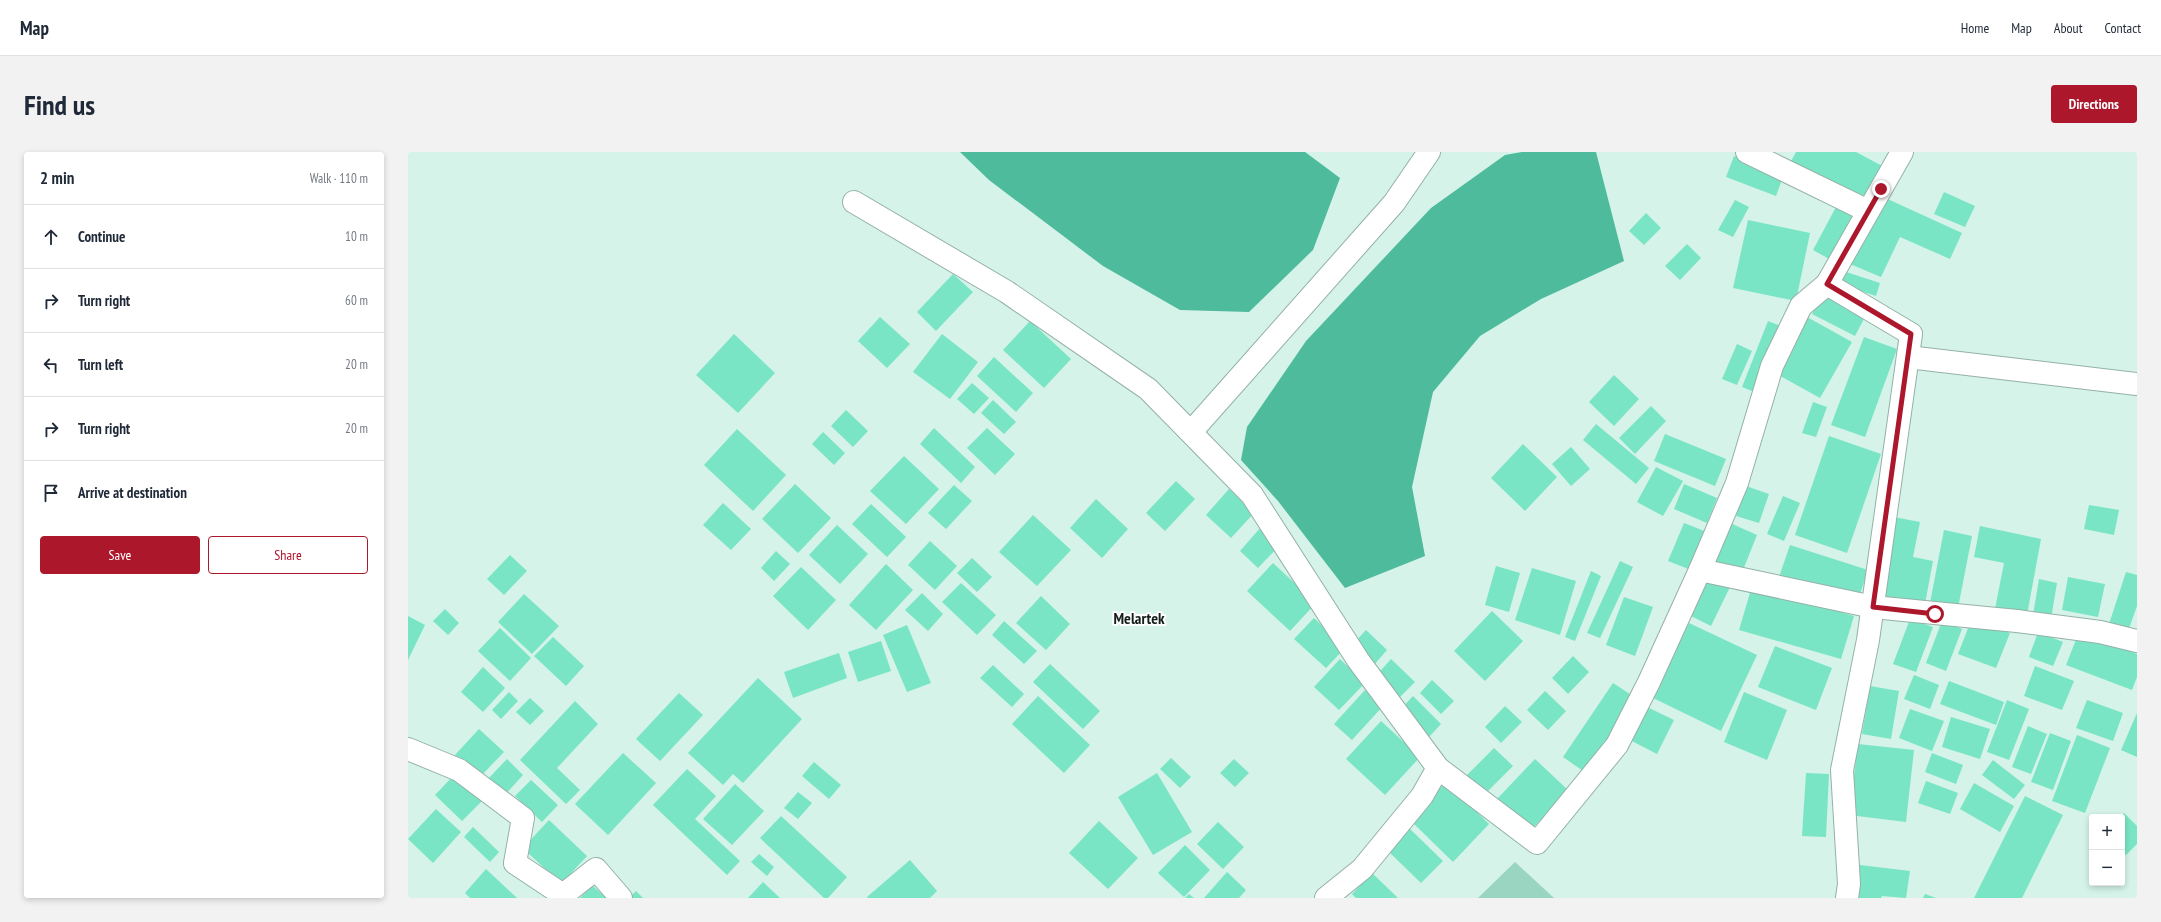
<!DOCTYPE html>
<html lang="en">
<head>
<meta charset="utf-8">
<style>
  body { margin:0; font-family:"PT Sans Narrow",sans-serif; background:#f2f2f3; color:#1f2937 }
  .controls { position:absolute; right:12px; bottom:12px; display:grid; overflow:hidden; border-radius:4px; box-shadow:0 2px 6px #0003 }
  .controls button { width:36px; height:36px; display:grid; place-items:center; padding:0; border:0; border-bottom:1px solid #e0e1e3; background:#fff; color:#1f2937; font:20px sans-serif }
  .stop { position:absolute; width:12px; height:12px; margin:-9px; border:3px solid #ac172c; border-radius:50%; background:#fff }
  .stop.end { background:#ac172c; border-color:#fff; box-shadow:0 1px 4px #0008 }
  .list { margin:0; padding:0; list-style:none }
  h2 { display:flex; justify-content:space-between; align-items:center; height:52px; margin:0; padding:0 16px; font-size:17px }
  h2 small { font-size:13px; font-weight:400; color:#747a83 }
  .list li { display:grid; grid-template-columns:26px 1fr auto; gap:12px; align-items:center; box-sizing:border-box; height:64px; padding:0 16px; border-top:1px solid #e0e1e3 }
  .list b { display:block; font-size:15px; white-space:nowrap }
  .list em { font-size:13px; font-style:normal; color:#747a83 }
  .actions { display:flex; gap:8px; padding:12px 16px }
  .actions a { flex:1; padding:9px 0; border:1px solid #ac172c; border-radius:4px; text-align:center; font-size:14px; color:#ac172c }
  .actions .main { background:#ac172c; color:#fff }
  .icon { flex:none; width:22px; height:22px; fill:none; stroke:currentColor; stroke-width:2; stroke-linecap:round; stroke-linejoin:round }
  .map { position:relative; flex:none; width:1729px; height:746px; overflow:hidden; border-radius:4px }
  header { display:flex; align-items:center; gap:24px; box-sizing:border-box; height:56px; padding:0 20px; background:#fff; border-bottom:1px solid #e0e1e3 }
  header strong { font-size:19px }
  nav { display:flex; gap:22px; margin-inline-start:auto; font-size:14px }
  .intro { display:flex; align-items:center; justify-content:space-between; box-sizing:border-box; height:96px; padding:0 24px }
  h1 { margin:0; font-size:28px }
  .button { padding:10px 18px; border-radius:4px; background:#ac172c; color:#fff; font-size:14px; font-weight:700 }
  main { display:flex; gap:24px; padding:0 24px }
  aside { flex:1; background:#fff; border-radius:4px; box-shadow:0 2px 6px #0003 }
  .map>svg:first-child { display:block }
  .green { fill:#99d5c1 }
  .water { fill:#4dbb9c }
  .building { fill:#79e5c4 }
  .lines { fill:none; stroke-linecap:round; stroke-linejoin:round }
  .street-casing { stroke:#94b1a7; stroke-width:24 }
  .street { stroke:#fff; stroke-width:22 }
  .route { stroke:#ac172c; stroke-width:5 }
  .labels { text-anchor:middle; stroke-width:4; stroke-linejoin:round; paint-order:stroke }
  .quarter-label { font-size:16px; font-weight:bold; fill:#141f1b; stroke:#fff }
</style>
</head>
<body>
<header>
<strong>Map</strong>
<nav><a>Home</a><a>Map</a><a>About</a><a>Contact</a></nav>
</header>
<div class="intro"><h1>Find us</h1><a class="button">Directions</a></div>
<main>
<aside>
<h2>2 min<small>Walk · 110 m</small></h2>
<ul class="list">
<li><svg class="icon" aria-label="ahead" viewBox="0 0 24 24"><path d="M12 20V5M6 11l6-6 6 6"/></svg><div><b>Continue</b></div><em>10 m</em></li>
<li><svg class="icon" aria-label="right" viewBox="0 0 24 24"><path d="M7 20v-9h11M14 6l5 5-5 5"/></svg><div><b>Turn right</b></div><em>60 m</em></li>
<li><svg class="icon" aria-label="left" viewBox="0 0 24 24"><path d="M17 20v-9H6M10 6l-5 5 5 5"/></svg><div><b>Turn left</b></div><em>20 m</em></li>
<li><svg class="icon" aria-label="right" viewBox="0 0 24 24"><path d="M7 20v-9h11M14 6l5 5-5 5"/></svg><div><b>Turn right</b></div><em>20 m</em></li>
<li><svg class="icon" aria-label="arrive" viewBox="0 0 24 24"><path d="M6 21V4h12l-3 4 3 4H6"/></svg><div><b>Arrive at destination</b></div></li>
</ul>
<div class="actions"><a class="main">Save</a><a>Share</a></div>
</aside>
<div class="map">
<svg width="1729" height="746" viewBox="0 0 1729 746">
  <rect width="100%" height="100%" fill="#d5f3e8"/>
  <!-- green -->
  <path class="green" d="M 1107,710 L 1146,746 L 1070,746 Z"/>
  <!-- water -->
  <g class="water">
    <path d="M 552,0 L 897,0 L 932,26 L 905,98 L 841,160 L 772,158 L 695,114 L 581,28 Z"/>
    <path d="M 1114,0 L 1188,0 L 1216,109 L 1133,147 L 1072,184 L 1025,240 L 1004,335 L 1017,404 L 937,436 L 870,349 L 833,308 L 839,275 L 898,189 L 1023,56 L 1097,3 Z"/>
  </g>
  <!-- building -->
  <g class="building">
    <path d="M 1388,0 L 1448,0 L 1478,16 L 1459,53 L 1381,13 Z"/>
    <path d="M 1326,4 L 1376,22 L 1368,44 L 1318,25 Z"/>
    <path d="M 1536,40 L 1567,54 L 1557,75 L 1526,62 Z"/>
    <path d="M 1473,44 L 1554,81 L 1542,107 L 1492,85 L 1473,125 L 1442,112 Z"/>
    <path d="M 1327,48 L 1341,55 L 1325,85 L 1310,78 Z"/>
    <path d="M 1428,55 L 1447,65 L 1423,108 L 1405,98 Z"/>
    <path d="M 1238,61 L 1253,76 L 1236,93 L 1221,79 Z"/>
    <path d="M 1340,68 L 1402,81 L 1388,149 L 1325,136 Z"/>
    <path d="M 1279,92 L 1293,106 L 1272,128 L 1257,114 Z"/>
    <path d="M 1432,118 L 1472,131 L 1468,144 L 1428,131 Z"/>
    <path d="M 545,122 L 565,140 L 528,179 L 509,160 Z"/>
    <path d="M 1417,139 L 1459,161 L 1447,184 L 1404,162 Z"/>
    <path d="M 472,165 L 502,192 L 479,216 L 450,189 Z"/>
    <path d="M 1399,165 L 1444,190 L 1412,246 L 1367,221 Z"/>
    <path d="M 622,169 L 663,207 L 636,236 L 595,198 Z"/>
    <path d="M 1360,169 L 1375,175 L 1349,241 L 1334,235 Z"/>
    <path d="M 326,182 L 367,221 L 330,261 L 288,223 Z"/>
    <path d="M 534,182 L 570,210 L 542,247 L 505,220 Z"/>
    <path d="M 1456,185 L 1489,197 L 1457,285 L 1423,273 Z"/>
    <path d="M 1329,192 L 1344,199 L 1329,233 L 1314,227 Z"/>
    <path d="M 586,205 L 625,241 L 608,260 L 569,224 Z"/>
    <path d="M 1206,223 L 1231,247 L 1206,274 L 1181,250 Z"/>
    <path d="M 564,231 L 581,246 L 566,262 L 549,247 Z"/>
    <path d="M 585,248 L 608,270 L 596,282 L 573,261 Z"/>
    <path d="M 1405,250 L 1419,255 L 1408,285 L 1394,281 Z"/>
    <path d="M 1243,254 L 1258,269 L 1227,302 L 1211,286 Z"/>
    <path d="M 438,258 L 460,279 L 445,295 L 423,274 Z"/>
    <path d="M 1188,272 L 1241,316 L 1228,332 L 1175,288 Z"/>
    <path d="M 526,276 L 567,315 L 553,331 L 512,292 Z"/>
    <path d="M 579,276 L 607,302 L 587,323 L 559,296 Z"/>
    <path d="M 329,277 L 378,323 L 345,359 L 296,313 Z"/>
    <path d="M 415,280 L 437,301 L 426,313 L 404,292 Z"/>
    <path d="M 1257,282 L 1318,307 L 1307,334 L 1246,309 Z"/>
    <path d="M 1421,284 L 1473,302 L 1439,401 L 1387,383 Z"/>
    <path d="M 1115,292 L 1149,325 L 1117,359 L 1083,326 Z"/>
    <path d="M 1163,295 L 1182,317 L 1163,334 L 1144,312 Z"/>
    <path d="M 496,304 L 531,337 L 498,372 L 462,339 Z"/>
    <path d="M 1248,315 L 1275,329 L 1255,364 L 1229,350 Z"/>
    <path d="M 768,329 L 787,347 L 757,379 L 738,361 Z"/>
    <path d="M 387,332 L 423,366 L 390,401 L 354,367 Z"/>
    <path d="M 1276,332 L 1309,346 L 1299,371 L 1266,357 Z"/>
    <path d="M 546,333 L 564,349 L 538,377 L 520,361 Z"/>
    <path d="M 1338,334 L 1361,342 L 1351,371 L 1328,364 Z"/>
    <path d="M 821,337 L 846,361 L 823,386 L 798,363 Z"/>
    <path d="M 1375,344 L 1392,351 L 1376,389 L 1359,382 Z"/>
    <path d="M 688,347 L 720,377 L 694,406 L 662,376 Z"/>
    <path d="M 315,351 L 343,377 L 323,398 L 295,373 Z"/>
    <path d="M 463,352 L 498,385 L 479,405 L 444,372 Z"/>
    <path d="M 1681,353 L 1711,358 L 1706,383 L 1676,377 Z"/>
    <path d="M 625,363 L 663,398 L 629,434 L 591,400 Z"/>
    <path d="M 1486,365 L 1512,370 L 1505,405 L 1525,409 L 1516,457 L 1470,449 Z"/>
    <path d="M 1276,371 L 1299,380 L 1283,418 L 1260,409 Z"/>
    <path d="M 1322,371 L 1349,383 L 1333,423 L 1306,412 Z"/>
    <path d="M 429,373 L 460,402 L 432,432 L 401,403 Z"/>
    <path d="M 1572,374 L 1633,387 L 1619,463 L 1587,457 L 1596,411 L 1566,405 Z"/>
    <path d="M 853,375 L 872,393 L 850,416 L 832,399 Z"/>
    <path d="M 1536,378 L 1564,384 L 1550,456 L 1522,451 Z"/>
    <path d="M 522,389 L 549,414 L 527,438 L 500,413 Z"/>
    <path d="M 1382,393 L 1460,418 L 1449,451 L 1371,425 Z"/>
    <path d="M 368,399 L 382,412 L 366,429 L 353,416 Z"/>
    <path d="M 102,403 L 119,419 L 96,443 L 79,427 Z"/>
    <path d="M 564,406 L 584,425 L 569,440 L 549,421 Z"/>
    <path d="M 1212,409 L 1225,415 L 1192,486 L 1179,481 Z"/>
    <path d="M 865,411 L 908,451 L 882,479 L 839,439 Z"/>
    <path d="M 478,412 L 505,438 L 468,478 L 441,453 Z"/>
    <path d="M 1088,414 L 1112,421 L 1101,460 L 1077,453 Z"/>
    <path d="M 393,415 L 428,448 L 400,478 L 365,444 Z"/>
    <path d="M 1124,416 L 1168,429 L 1152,483 L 1107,468 Z"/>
    <path d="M 1183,419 L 1193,424 L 1167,489 L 1157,485 Z"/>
    <path d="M 1718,420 L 1729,423 L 1729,454 L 1719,482 L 1700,475 Z"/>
    <path d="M 1300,424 L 1322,435 L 1303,474 L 1281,463 Z"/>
    <path d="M 1660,425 L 1697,432 L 1690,465 L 1654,458 Z"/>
    <path d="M 1631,427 L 1649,431 L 1643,467 L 1625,463 Z"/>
    <path d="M 553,431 L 588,463 L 569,483 L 534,450 Z"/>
    <path d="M 1344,434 L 1446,464 L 1433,507 L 1331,478 Z"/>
    <path d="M 514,441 L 535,462 L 520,479 L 497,458 Z"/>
    <path d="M 116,442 L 151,474 L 124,502 L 90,470 Z"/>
    <path d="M 633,444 L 662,472 L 638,498 L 608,471 Z"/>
    <path d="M 1216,445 L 1245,455 L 1227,504 L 1198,493 Z"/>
    <path d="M 37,457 L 51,471 L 40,483 L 25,469 Z"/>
    <path d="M 1084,459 L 1115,489 L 1077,529 L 1046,499 Z"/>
    <path d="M 0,464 L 17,473 L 0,508 Z"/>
    <path d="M 906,466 L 937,496 L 918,516 L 886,487 Z"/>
    <path d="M 1564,466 L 1602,481 L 1588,516 L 1550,502 Z"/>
    <path d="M 1502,467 L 1525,475 L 1508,520 L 1485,512 Z"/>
    <path d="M 596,469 L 629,499 L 616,512 L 584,483 Z"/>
    <path d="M 1534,469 L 1554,477 L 1538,519 L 1518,511 Z"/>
    <path d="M 1281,471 L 1349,503 L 1313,579 L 1245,546 Z"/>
    <path d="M 499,473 L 523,531 L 499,540 L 475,483 Z"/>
    <path d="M 92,476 L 123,506 L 102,529 L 70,499 Z"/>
    <path d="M 958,478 L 979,498 L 966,513 L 945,492 Z"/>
    <path d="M 1630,480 L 1655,490 L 1645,514 L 1621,505 Z"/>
    <path d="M 1671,480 L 1729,502 L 1729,525 L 1724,538 L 1658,513 Z"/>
    <path d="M 145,485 L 176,514 L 158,534 L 126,504 Z"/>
    <path d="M 473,489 L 483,519 L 450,530 L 440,500 Z"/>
    <path d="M 1367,494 L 1424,516 L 1408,558 L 1350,535 Z"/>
    <path d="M 431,501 L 439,526 L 385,546 L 376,520 Z"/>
    <path d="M 1165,504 L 1181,520 L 1160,542 L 1144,526 Z"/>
    <path d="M 932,507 L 957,531 L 931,558 L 906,535 Z"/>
    <path d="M 983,507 L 1007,530 L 990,547 L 967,525 Z"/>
    <path d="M 642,512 L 692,559 L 675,577 L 625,530 Z"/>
    <path d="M 585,513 L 616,542 L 604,555 L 572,526 Z"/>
    <path d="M 1627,514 L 1666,529 L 1654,558 L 1616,544 Z"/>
    <path d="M 75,515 L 97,536 L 75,560 L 53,540 Z"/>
    <path d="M 1506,523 L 1531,533 L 1522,557 L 1496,547 Z"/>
    <path d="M 350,526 L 394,567 L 335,631 L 325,622 L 315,633 L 280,601 Z"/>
    <path d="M 1024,528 L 1046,549 L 1033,562 L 1012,541 Z"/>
    <path d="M 1541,529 L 1596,550 L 1588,573 L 1532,552 Z"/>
    <path d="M 1205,531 L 1228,546 L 1178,621 L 1155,605 Z"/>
    <path d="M 1462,534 L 1491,539 L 1483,587 L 1454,582 Z"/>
    <path d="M 957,538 L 975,554 L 944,588 L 926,572 Z"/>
    <path d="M 1137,539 L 1158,559 L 1140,578 L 1119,558 Z"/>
    <path d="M 101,540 L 110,549 L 93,567 L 84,558 Z"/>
    <path d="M 1336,540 L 1379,558 L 1359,608 L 1316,590 Z"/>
    <path d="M 271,541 L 295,563 L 252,609 L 228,587 Z"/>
    <path d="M 630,544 L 682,593 L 656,621 L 604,572 Z"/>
    <path d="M 1005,544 L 1033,572 L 1020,586 L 991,559 Z"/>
    <path d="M 122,546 L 136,559 L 122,573 L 108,560 Z"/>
    <path d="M 1599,548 L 1621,557 L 1601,608 L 1579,600 Z"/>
    <path d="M 1679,548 L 1715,561 L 1705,589 L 1668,576 Z"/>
    <path d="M 167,549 L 190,572 L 149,616 L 172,638 L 158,652 L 112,608 Z"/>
    <path d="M 1097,554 L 1114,570 L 1093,591 L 1077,575 Z"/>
    <path d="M 1237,554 L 1266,568 L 1249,602 L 1220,587 Z"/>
    <path d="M 1502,557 L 1536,569 L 1524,599 L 1491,586 Z"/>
    <path d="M 1729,561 L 1729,605 L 1713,598 Z"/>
    <path d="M 1543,565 L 1582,577 L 1572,607 L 1534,595 Z"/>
    <path d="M 973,569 L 1012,605 L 977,643 L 938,607 Z"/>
    <path d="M 1620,574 L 1639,582 L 1623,622 L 1604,615 Z"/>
    <path d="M 71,577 L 96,600 L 70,627 L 46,604 Z"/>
    <path d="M 1642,581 L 1663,589 L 1645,638 L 1623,630 Z"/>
    <path d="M 1669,583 L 1702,596 L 1677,661 L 1644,649 Z"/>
    <path d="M 1450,592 L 1506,598 L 1498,670 L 1441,663 Z"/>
    <path d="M 1086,596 L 1105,614 L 1077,642 L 1058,624 Z"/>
    <path d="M 215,601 L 248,631 L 200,683 L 167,652 Z"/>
    <path d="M 1524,601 L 1555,613 L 1548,632 L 1517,620 Z"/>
    <path d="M 763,606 L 783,625 L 772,636 L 752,617 Z"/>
    <path d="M 99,607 L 115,623 L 95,645 L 78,629 Z"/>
    <path d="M 826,607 L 841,621 L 827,635 L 812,621 Z"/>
    <path d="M 1127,607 L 1161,639 L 1121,680 L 1088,648 Z"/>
    <path d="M 1585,608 L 1617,633 L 1606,647 L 1574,623 Z"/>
    <path d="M 406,610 L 433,633 L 421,647 L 394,624 Z"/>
    <path d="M 279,617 L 308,644 L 287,667 L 332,709 L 319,723 L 245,653 Z"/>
    <path d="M 749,621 L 784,680 L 745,703 L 710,645 Z"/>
    <path d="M 1398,621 L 1421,622 L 1418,685 L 1394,684 Z"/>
    <path d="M 46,623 L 74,649 L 54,669 L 27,643 Z"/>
    <path d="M 123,628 L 150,653 L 134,670 L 107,644 Z"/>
    <path d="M 1518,629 L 1550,641 L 1542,662 L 1510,651 Z"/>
    <path d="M 1038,630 L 1081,672 L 1045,710 L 1002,668 Z"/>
    <path d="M 1566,631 L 1606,654 L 1592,680 L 1552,657 Z"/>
    <path d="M 327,632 L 356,659 L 324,693 L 295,667 Z"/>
    <path d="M 390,640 L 404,651 L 390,667 L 376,656 Z"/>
    <path d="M 1617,644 L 1655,663 L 1614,746 L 1566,746 Z"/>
    <path d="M 28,657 L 53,680 L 25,711 L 0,687 Z"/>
    <path d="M 1716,661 L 1729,674 L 1729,692 L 1718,703 L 1714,699 L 1714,665 L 1712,665 Z"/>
    <path d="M 373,664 L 439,725 L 420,746 L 416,746 L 352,686 Z"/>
    <path d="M 141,668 L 179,704 L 153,732 L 115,696 Z"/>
    <path d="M 691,669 L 730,706 L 700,737 L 661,701 Z"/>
    <path d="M 810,670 L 836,695 L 815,717 L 789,692 Z"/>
    <path d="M 65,675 L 91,700 L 82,710 L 56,685 Z"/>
    <path d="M 1000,675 L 1035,709 L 1013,731 L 979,698 Z"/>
    <path d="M 777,693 L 802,718 L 776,745 L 750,721 Z"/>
    <path d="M 351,702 L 366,715 L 359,724 L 343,710 Z"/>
    <path d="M 502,708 L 529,739 L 522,746 L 460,746 L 459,745 Z"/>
    <path d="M 1452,713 L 1502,719 L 1498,746 L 1474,744 L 1473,746 L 1448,746 Z"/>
    <path d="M 78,717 L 109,746 L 62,746 L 57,741 Z"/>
    <path d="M 819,720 L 838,738 L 831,746 L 796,746 Z"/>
    <path d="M 964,721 L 990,746 L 948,746 L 944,742 Z"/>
    <path d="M 355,730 L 372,746 L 340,746 Z"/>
    <path d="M 184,733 L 198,746 L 172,746 Z"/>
    <path d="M 228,739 L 235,746 L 221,746 Z"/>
    <path d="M 781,742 L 786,746 L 777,746 Z"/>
    <path d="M 1517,742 L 1528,746 L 1515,746 Z"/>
  </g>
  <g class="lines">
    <defs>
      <g id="street">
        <path d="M 1339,0 L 1460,59"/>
        <path d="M 446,50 L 599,140 L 740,237 L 844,343 L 950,508 L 1030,616 L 1129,691 L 1209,593 L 1241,530 L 1292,418"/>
        <path d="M 1419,132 L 1393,154 L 1364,214 L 1329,331 L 1292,418 L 1465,455 L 1609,469 L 1692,480 L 1729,489"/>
        <path d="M 1500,205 L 1729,232"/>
        <path d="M 783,280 L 986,51 L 1021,0"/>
        <path d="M 0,597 L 51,618 L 115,666 L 107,711 L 155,743 L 188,717 L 213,746"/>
        <path d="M 918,746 L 954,717 L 1014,644 L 1030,616"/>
        <path d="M 1439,746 L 1441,732 L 1434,618 L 1460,488 L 1503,182 L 1419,132 L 1494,0"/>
      </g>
    </defs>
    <!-- street casing -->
    <use href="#street" class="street-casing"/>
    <!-- street -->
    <use href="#street" class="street"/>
  </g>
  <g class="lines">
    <!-- route -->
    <path class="route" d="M 1473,37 L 1419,132 L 1503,182 L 1465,455 L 1527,462"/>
  </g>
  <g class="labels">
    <!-- quarter labels -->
    <g class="quarter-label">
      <text x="731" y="472">Melartek</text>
    </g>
  </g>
</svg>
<div class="controls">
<button>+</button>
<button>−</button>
</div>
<div class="stop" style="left:1527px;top:462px"></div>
<div class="stop end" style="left:1473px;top:37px"></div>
</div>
</main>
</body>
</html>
